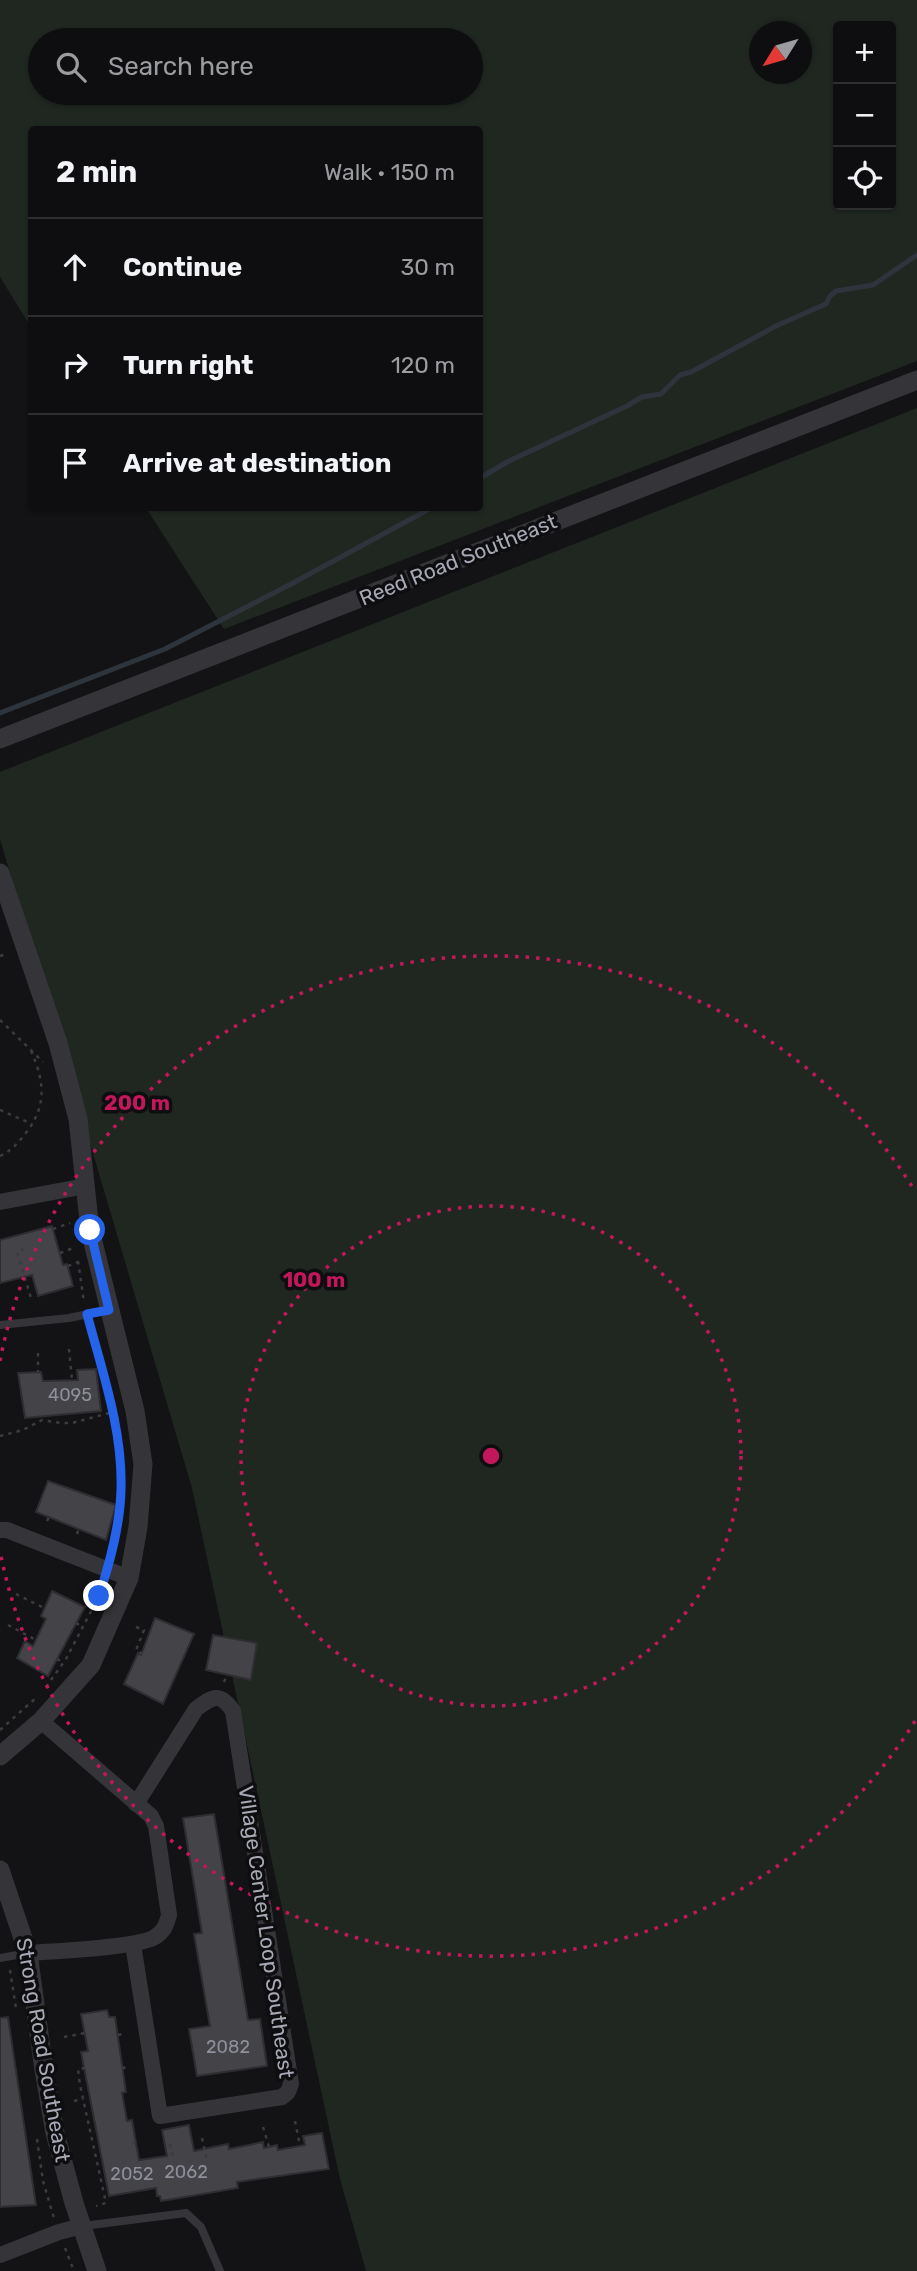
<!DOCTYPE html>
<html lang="en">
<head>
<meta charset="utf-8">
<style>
  body { margin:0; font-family:Rubik,sans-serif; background:#1c1c1e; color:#f1f3f6 }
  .controls { position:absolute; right:21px; top:21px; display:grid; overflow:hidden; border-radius:7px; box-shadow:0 2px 5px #0004 }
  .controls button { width:63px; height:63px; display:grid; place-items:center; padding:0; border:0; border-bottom:2px solid #2e2e30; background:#0e0e10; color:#f1f3f6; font:35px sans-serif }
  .compass { position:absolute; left:749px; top:21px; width:63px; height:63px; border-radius:50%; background:#0e0e10; box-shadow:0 2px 5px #0004; rotate:233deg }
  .stop { position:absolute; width:21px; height:21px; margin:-16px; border:5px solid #2563eb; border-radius:50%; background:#fff }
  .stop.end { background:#2563eb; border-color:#fff; box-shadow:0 2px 7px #0008 }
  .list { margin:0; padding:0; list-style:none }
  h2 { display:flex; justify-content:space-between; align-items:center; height:91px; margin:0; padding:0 28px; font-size:30px }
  h2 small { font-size:23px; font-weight:400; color:#9b9c9f }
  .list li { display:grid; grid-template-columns:46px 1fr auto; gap:21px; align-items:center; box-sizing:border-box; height:98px; padding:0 28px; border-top:2px solid #2e2e30 }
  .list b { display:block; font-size:26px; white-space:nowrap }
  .list em { font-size:23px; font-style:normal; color:#9b9c9f }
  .icon { flex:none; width:38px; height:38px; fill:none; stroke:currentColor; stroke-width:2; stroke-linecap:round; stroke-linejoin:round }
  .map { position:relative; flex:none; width:917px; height:2271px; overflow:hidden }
  .search { position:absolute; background:#0e0e10; box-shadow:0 2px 5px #0004; left:28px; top:28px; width:455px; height:77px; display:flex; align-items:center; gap:18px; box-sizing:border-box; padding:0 24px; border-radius:38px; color:#9b9c9f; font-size:26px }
  .panel { position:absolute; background:#0e0e10; box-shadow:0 2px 5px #0004; left:28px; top:126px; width:455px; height:385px; border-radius:7px }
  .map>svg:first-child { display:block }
  .green { fill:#202721; fill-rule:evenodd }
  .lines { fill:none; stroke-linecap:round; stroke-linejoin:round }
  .stream { stroke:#2e343c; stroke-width:5 }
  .building { fill:#434348; stroke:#2e2d31; stroke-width:2 }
  .path { stroke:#3b3b40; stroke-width:2.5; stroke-dasharray:3.5 5; stroke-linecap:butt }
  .service { stroke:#353539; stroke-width:8 }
  .minor { stroke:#353539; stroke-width:16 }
  .tertiary { stroke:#353539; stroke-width:19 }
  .route { stroke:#2563eb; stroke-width:9 }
  .ring { fill:none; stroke:#c2185b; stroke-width:3.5; stroke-dasharray:3.5 7 }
  .labels { text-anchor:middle; stroke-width:7; stroke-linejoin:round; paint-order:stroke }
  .number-label { font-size:18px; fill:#8d8f99 }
  .street-label { font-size:21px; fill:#a6a8b4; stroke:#0e0e10 }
  .centre { fill:#c2185b; stroke:#0e0e10; stroke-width:3.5 }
  .ring-label { font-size:21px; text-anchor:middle; font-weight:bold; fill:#c2185b; stroke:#0e0e10; stroke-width:7; stroke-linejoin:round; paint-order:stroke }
</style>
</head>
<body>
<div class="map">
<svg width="917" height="2271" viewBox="0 0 917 2271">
  <rect width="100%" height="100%" fill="#131315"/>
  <!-- green -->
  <g class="green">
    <path d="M 0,0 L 917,0 L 917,361 L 224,629 L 146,508 L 480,508 L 480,130 L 32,130 L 31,327 L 0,277 ZM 838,26 L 891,26 L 891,205 L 838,205 ZM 760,32 L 802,32 L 802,74 L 760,74 ZM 40,40 L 471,40 L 471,93 L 40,93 Z"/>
    <path d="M 917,408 L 917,2271 L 366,2271 L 340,2179 L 192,1488 L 0,839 L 0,772 Z"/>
  </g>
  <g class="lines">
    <!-- stream -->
    <g class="stream">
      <path d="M 480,478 L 507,462 L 627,406 L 642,397 L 661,394 L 680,375 L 691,372 L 778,325 L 826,304 L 830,296 L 836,291 L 873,285 L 917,255"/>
      <path d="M 0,713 L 165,649 L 293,583 L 431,508"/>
    </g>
  </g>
  <!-- building -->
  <g class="building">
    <path d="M 52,1226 L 63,1265 L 67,1264 L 73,1286 L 38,1296 L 32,1275 L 0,1283 L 0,1240 Z"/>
    <path d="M 96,1369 L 101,1411 L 25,1418 L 18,1373 L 41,1372 L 43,1381 L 78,1380 L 77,1370 Z"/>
    <path d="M 48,1481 L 116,1505 L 106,1540 L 36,1512 Z"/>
    <path d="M 52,1591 L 85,1607 L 48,1676 L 17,1658 L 25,1641 L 33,1646 L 46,1619 L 41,1616 Z"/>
    <path d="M 155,1618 L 194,1634 L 163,1704 L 124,1684 L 138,1653 L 141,1655 Z"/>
    <path d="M 213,1635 L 257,1643 L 251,1680 L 206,1670 Z"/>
    <path d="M 214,1814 L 248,2020 L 260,2019 L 267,2066 L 197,2076 L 189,2029 L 210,2026 L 194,1934 L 202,1933 L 183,1818 Z"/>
    <path d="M 107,2010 L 109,2017 L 115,2017 L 126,2092 L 122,2093 L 127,2121 L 132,2120 L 139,2160 L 167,2156 L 162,2130 L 189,2125 L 194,2151 L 228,2144 L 229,2149 L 263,2142 L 264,2148 L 277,2145 L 278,2150 L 305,2145 L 303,2136 L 322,2133 L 329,2169 L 237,2182 L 238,2188 L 161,2201 L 160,2196 L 157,2196 L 156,2188 L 109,2196 L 81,2052 L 88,2051 L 81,2014 Z"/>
    <path d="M 8,2017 L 36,2205 L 0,2207 L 0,2018 Z"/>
  </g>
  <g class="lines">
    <!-- path -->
    <g class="path">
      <path d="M 0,956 L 7,954"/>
      <path d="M 0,1020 L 43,1062"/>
      <path d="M 0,1110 L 32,1124"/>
      <path d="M 0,1156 C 11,1151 18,1143 25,1134 C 47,1107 45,1082 31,1051"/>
      <path d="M 53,1229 L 70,1223"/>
      <path d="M 24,1249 L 17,1252 L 31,1298"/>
      <path d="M 60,1253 L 76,1247"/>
      <path d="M 78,1261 L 84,1302"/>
      <path d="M 68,1266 L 78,1262"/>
      <path d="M 90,1326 L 118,1434 L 121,1490 L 112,1553"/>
      <path d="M 69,1349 L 72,1380"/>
      <path d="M 38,1353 L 38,1372"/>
      <path d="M 0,1436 L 23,1430 L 42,1420 L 61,1423 L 72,1423 L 113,1412"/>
      <path d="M 47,1521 L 49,1517"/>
      <path d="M 77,1534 L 79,1528"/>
      <path d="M 16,1594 L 44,1608"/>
      <path d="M 76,1623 L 83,1627"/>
      <path d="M 8,1625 L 36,1640"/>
      <path d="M 136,1627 L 144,1630 L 136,1650 L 147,1657"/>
      <path d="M 57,1659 L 64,1663"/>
      <path d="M 224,1682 L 227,1675"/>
      <path d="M 46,1687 L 66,1659 L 99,1596 L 102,1586"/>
      <path d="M 0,1730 L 37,1697"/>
      <path d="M 10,1970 L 16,2008"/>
      <path d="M 118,2035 L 123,2034"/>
      <path d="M 64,2037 L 85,2033"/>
      <path d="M 85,2068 L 78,2069 L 80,2085 L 106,2203 L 96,2206"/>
      <path d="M 122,2068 L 128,2067"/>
      <path d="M 74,2101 L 83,2099"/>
      <path d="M 295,2121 L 300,2146"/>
      <path d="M 263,2127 L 269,2147"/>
      <path d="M 202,2138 L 207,2161"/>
      <path d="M 37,2139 L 43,2181 L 54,2218"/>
      <path d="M 132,2143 L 140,2141"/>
      <path d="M 170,2144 L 173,2156"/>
      <path d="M 65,2248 L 74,2271"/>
    </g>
    <!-- service -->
    <g class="service">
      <path d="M 0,1325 L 69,1318 L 108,1310"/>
      <path d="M 0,1958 L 28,1953"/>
      <path d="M 83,2226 L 186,2213 L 201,2227 L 220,2271"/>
    </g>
    <!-- minor -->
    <g class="minor">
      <path d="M 0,1202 L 86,1186"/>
      <path d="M 0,1530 L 7,1530 L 129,1578"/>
      <path d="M 133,1944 L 160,2116 L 282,2097 L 288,2092 L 291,2084 L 233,1711 C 220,1692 213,1696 196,1709 L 136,1804"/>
      <path d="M 28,1953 C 53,1951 137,1948 155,1937 C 164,1931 166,1926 169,1915 L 156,1826 L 151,1816 L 41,1721"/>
      <path d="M 0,2255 L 59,2232 L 82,2226"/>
    </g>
    <!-- tertiary -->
    <g class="tertiary">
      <path d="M 0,739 L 917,380"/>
      <path d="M 0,873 L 58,1043 L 78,1119 L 90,1230 L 135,1411 L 143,1464 L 138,1527 L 129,1578 L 91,1665 L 41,1721 L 0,1756"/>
      <path d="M 0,1870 L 28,1953 L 44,2070 L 55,2133 L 74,2203 L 97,2271"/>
    </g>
  </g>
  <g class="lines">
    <!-- route -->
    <path class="route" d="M 90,1230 L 109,1310 L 87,1314 C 102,1371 123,1430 121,1490 C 120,1526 110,1562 99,1596"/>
  </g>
  <!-- distance rings -->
  <g class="ring">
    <circle cx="491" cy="1456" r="250"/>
    <path d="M915 1721A500 500 0 0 1 0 1551M0 1361A500 500 0 0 1 915 1191"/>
  </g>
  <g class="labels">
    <!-- number labels -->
    <g class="number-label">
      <text x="70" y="1401">4095</text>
      <text x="228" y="2053">2082</text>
      <text x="186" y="2178">2062</text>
      <text x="132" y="2180">2052</text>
    </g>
    <!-- street labels -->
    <g class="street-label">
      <text transform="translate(458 560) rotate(-22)" y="7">Reed Road Southeast</text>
      <text transform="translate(266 1932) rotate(82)" y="7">Village Center Loop Southeast</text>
      <text transform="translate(43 2050) rotate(80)" y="7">Strong Road Southeast</text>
    </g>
  </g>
  <circle cx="491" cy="1456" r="10" class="centre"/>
  <g class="ring-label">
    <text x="137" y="1110">200 m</text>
    <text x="314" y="1287">100 m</text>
  </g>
</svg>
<div class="controls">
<button>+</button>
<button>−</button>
<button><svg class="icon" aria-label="locate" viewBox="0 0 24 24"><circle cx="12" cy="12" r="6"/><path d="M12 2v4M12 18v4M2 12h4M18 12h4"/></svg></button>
</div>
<svg class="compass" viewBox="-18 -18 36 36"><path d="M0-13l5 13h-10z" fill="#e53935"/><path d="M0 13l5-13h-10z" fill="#9b9c9f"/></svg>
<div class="stop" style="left:90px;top:1230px"></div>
<div class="stop end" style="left:99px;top:1596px"></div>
<div class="search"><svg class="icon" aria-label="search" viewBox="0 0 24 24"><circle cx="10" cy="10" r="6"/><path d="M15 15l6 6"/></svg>Search here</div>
<section class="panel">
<h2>2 min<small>Walk · 150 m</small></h2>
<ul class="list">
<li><svg class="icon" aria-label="ahead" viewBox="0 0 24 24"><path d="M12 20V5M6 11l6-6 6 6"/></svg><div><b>Continue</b></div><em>30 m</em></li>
<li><svg class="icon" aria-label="right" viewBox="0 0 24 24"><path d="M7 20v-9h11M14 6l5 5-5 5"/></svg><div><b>Turn right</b></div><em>120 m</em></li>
<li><svg class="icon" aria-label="arrive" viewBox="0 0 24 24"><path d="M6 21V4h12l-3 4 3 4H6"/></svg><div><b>Arrive at destination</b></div></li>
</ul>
</section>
</div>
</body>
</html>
